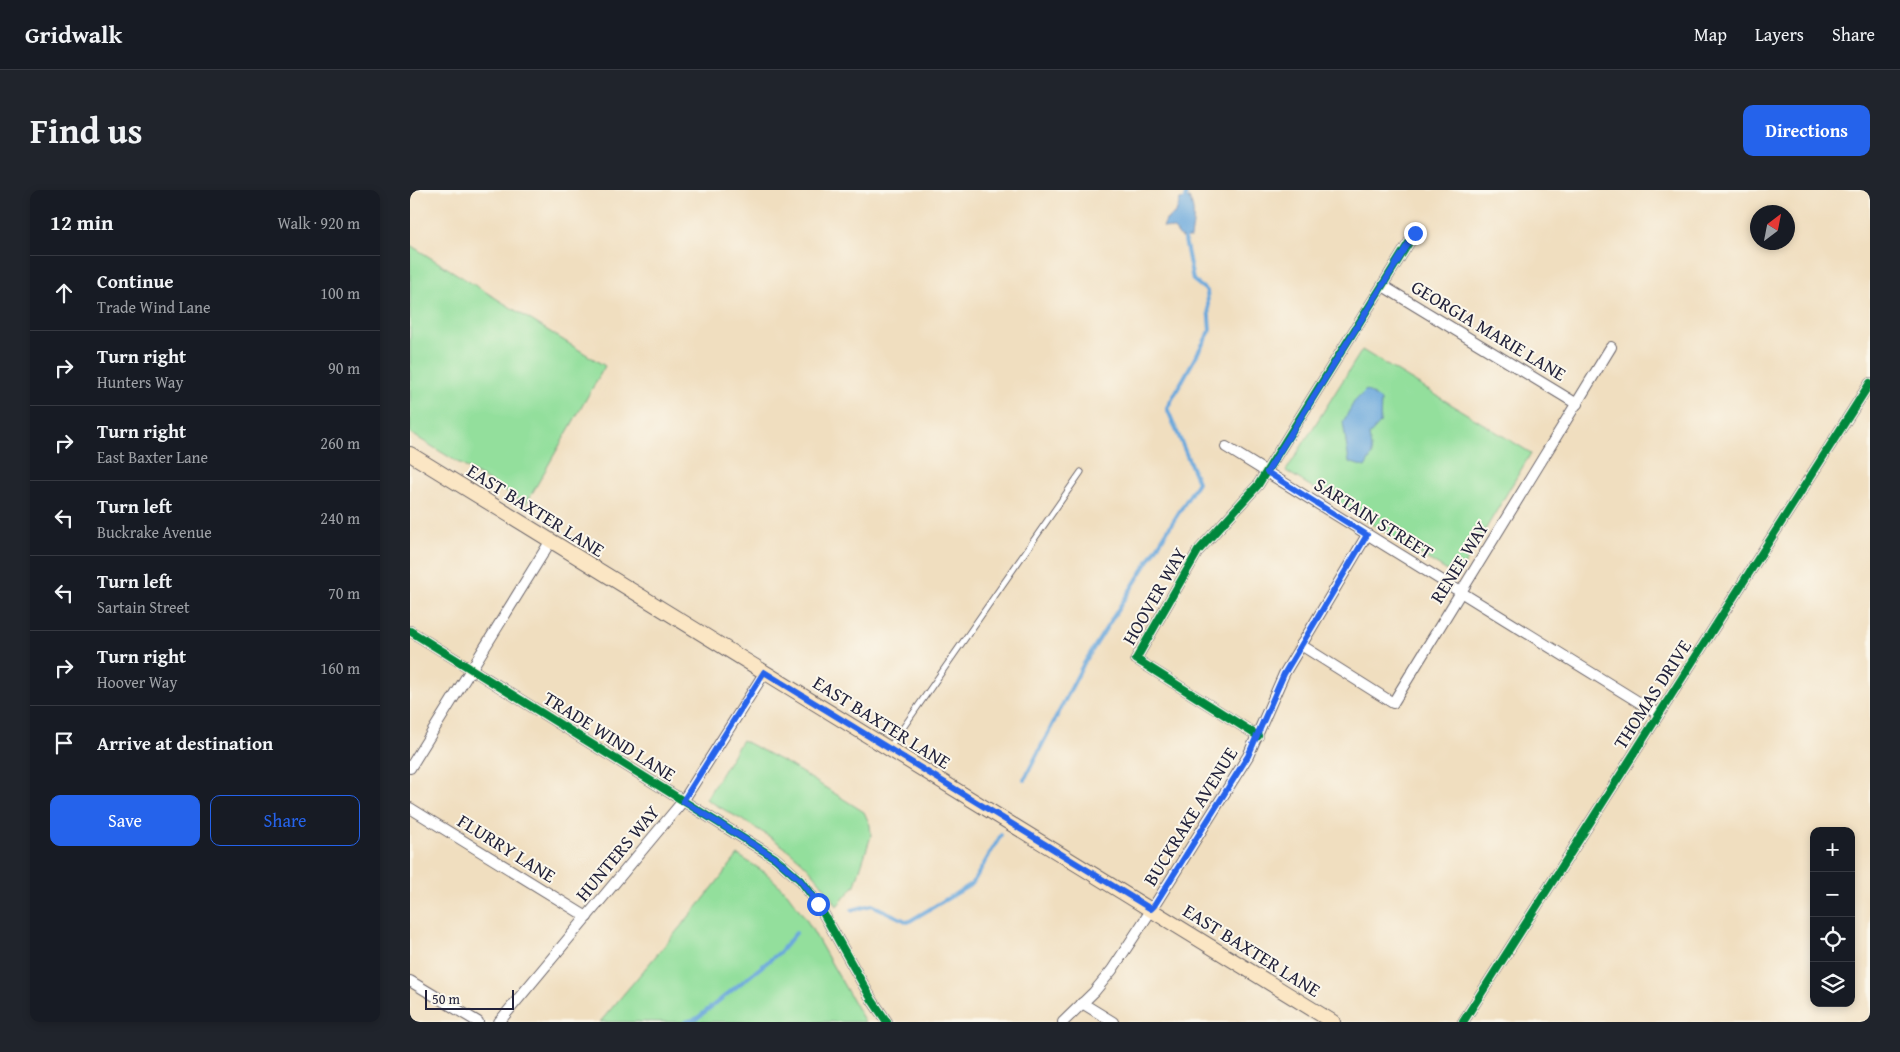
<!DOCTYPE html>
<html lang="en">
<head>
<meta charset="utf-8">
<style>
  body { margin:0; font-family:"Gentium Book Plus",serif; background:#20242c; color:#f1f3f6 }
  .controls { position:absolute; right:15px; bottom:15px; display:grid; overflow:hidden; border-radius:10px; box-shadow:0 2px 8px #0003 }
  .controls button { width:45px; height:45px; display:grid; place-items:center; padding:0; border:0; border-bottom:1px solid #363941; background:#171b24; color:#f1f3f6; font:25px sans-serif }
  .compass { position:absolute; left:1340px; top:15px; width:45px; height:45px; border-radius:50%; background:#171b24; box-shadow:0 2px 8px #0003; rotate:32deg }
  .scale { position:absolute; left:15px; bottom:12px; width:89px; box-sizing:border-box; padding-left:5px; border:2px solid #22223b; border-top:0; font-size:14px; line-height:18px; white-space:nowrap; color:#22223b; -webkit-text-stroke:4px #fbf7ec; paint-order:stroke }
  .stop { position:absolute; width:15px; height:15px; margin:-11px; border:4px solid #2563eb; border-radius:50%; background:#fff }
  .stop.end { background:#2563eb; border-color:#fff; box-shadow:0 1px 5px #0008 }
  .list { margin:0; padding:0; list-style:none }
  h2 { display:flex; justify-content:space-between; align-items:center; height:65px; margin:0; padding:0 20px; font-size:21px }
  h2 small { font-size:16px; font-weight:400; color:#9ea1a6 }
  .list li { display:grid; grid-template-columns:32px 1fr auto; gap:15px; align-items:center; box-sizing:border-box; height:75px; padding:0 20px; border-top:1px solid #363941 }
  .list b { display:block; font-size:19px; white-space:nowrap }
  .list p { margin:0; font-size:16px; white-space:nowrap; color:#9ea1a6 }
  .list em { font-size:16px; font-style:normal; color:#9ea1a6 }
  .actions { display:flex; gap:10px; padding:15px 20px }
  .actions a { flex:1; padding:11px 0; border:1px solid #2563eb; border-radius:10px; text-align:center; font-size:18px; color:#2563eb }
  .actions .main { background:#2563eb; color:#fff }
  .icon { flex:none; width:28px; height:28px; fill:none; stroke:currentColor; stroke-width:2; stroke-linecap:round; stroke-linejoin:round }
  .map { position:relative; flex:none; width:1460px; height:832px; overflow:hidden; border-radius:10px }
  header { display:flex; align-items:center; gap:30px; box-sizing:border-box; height:70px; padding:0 25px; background:#171b24; border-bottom:1px solid #363941 }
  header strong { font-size:24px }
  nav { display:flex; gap:28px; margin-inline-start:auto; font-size:18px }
  .intro { display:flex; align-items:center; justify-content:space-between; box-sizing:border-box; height:120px; padding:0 30px }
  h1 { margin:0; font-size:35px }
  .button { padding:12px 22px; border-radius:10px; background:#2563eb; color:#fff; font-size:18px; font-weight:700 }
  main { display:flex; gap:30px; padding:0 30px }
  aside { flex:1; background:#171b24; border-radius:10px; box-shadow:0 2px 8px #0003 }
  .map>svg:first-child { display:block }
  .green { fill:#93df9c; stroke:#5a806c }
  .water { fill:#6aa8dc; stroke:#46658c }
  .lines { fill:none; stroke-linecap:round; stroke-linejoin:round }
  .stream { stroke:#6aa8dc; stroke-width:4 }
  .service-casing { stroke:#6a6469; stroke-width:7 }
  .minor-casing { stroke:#6a6469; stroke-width:12 }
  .secondary-casing { stroke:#6a6469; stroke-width:16 }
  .service { stroke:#fff; stroke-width:5 }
  .minor { stroke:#fff; stroke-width:10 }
  .secondary { stroke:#fbe6c4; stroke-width:14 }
  .cycleway-casing { stroke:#fbf7ec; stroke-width:11 }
  .cycleway { stroke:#00873e; stroke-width:8 }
  .route { stroke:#2563eb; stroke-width:6 }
  .labels { text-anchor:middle; stroke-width:4; stroke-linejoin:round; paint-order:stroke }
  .street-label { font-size:19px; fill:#22223b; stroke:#fbf7ec }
</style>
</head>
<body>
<header>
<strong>Gridwalk</strong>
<nav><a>Map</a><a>Layers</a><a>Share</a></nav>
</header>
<div class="intro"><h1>Find us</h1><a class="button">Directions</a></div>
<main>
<aside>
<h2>12 min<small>Walk · 920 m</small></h2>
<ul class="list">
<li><svg class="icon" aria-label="ahead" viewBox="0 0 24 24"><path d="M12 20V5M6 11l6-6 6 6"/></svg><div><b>Continue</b><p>Trade Wind Lane</p></div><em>100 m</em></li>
<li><svg class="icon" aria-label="right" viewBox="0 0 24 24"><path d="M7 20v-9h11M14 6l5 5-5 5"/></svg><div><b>Turn right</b><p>Hunters Way</p></div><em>90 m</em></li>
<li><svg class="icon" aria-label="right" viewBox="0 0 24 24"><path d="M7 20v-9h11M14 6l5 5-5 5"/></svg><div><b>Turn right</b><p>East Baxter Lane</p></div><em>260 m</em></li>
<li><svg class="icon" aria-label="left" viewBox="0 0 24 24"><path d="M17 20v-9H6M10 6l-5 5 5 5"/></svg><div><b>Turn left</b><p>Buckrake Avenue</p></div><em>240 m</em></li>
<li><svg class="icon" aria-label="left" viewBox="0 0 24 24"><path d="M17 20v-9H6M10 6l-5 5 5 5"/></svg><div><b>Turn left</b><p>Sartain Street</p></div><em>70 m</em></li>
<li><svg class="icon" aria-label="right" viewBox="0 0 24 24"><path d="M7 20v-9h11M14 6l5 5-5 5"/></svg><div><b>Turn right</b><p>Hoover Way</p></div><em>160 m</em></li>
<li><svg class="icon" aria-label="arrive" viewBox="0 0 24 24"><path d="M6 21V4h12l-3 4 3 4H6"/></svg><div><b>Arrive at destination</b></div></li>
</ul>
<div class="actions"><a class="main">Save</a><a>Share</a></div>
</aside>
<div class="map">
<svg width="1460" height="832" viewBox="0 0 1460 832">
  <rect width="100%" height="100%" fill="#fbf7ec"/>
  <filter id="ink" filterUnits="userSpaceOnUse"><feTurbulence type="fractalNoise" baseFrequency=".02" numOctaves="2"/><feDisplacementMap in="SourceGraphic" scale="10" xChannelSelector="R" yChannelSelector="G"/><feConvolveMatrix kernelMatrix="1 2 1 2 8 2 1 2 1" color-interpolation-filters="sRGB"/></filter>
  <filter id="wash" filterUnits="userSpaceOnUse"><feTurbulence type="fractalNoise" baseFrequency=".0096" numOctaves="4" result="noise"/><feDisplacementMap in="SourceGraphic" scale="20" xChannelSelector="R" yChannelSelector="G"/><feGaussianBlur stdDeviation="1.12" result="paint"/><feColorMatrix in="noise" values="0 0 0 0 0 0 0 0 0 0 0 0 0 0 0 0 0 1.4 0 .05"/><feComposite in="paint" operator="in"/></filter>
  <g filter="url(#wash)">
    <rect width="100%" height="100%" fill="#f0debf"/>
    <!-- green -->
    <g class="green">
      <path d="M 0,55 L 195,176 L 116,314 L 0,243 Z"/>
      <path d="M 952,160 L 1121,263 L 1047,387 L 876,281 Z"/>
      <path d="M 332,550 L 378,574 L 454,622 L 460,635 L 461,646 L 445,695 L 427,716 C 416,699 405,684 390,670 C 363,645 327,628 296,609 Z"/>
      <path d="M 328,665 L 356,683 L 377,703 L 396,729 L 455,832 L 190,832 L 293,710 Z"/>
    </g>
    <!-- water -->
    <g class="water">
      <path d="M 779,8 C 786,20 783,34 781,48 L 771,48 L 764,39 L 753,37 L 756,30 L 766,23 L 770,10 Z"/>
      <path d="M 956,200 L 971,210 L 970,233 L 959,245 L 962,265 L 955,277 L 939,272 L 933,232 L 944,212 Z"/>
    </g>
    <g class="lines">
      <!-- stream -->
      <g class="stream">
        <path d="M 774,13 L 777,0"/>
        <path d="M 614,590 L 673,475 L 788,292 L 757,218 L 800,141 L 797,101 L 783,90 L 774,45"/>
        <path d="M 442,720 L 462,715 L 498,732 L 562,694 L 591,645"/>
        <path d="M 275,832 L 286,829 L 370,762 L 386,743"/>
      </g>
    </g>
  </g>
  <g filter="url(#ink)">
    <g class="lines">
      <defs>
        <path id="service" d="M 479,558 L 671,282"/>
        <g id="minor">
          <path d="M 973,96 L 1167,214"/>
          <path d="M 816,257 L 1248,524"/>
          <path d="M 0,441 L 365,668 L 390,690 L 408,714 L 462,810 L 477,832"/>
          <path d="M 891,455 L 983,513 L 1201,157"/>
          <path d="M 848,546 L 726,469 L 788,361 L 848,295 L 1005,43"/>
          <path d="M 0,578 L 140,352"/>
          <path d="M 0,618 L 177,727"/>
          <path d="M 0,791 L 68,832"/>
          <path d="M 672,813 L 703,832"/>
          <path d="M 89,832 L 273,611 L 355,482"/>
          <path d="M 653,832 L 684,802 L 702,780 L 744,716 L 838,566 L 874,484 L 957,345"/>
          <path d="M 1053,832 L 1460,193"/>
        </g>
        <path id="secondary" d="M 0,264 L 923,832"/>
      </defs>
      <!-- service casing -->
      <use href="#service" class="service-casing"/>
      <!-- minor casing -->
      <use href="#minor" class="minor-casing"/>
      <!-- secondary casing -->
      <use href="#secondary" class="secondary-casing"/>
      <!-- service -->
      <use href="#service" class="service"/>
      <!-- minor -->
      <use href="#minor" class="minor"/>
      <!-- secondary -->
      <use href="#secondary" class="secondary"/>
      <defs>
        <g id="cycleway">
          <path d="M 0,441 L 365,668 L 390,690 L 408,714 L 462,810 L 477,832"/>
          <path d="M 848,546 L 726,469 L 788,361 L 848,295 L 1005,43"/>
          <path d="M 1053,832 L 1460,193"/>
        </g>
      </defs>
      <!-- cycleway casing -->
      <use href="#cycleway" class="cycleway-casing"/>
      <!-- cycleway -->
      <use href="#cycleway" class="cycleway"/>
    </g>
  </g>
  <g class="lines" filter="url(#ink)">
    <!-- route -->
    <path class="route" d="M 408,714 L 390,690 L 365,668 L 273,611 L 354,482 L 741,719 L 744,716 L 838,566 L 874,484 L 957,345 L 857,282 L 1005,43"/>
  </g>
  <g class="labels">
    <!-- street labels -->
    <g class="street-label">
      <text transform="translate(1079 140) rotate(31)" y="7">GEORGIA MARIE LANE</text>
      <text transform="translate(126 320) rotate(32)" y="7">EAST BAXTER LANE</text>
      <text transform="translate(964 328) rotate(32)" y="7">SARTAIN STREET</text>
      <text transform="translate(1049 372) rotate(-58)" y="7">RENEE WAY</text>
      <text transform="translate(744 406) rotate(-60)" y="7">HOOVER WAY</text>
      <text transform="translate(1242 504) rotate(-57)" y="7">THOMAS DRIVE</text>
      <text transform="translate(472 532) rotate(32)" y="7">EAST BAXTER LANE</text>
      <text transform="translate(200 546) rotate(32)" y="7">TRADE WIND LANE</text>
      <text transform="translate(780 626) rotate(-58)" y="7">BUCKRAKE AVENUE</text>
      <text transform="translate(97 658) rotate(32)" y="7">FLURRY LANE</text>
      <text transform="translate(207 663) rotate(-50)" y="7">HUNTERS WAY</text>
      <text transform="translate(842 760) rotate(32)" y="7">EAST BAXTER LANE</text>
    </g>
  </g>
</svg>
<div class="controls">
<button>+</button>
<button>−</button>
<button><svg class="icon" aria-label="locate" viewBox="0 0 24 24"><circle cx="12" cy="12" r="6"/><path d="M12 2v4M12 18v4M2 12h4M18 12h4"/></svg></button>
<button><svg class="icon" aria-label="layers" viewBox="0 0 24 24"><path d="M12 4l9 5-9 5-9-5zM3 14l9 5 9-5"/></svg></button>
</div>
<svg class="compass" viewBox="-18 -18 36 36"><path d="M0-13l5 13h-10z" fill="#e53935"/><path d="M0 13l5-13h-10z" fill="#9ea1a6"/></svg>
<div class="scale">50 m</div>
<div class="stop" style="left:408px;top:714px"></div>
<div class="stop end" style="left:1005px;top:43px"></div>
</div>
</main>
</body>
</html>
